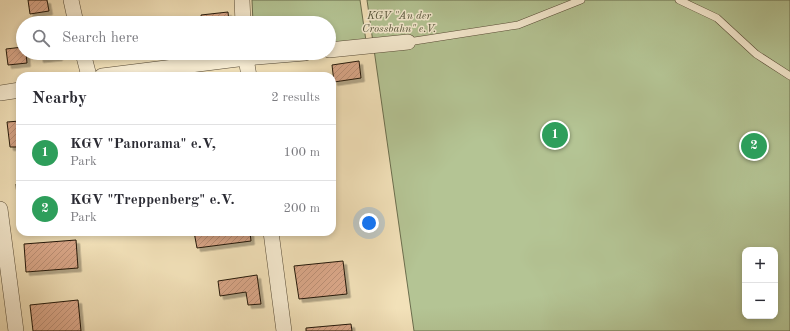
<!DOCTYPE html>
<html lang="en">
<head>
<meta charset="utf-8">
<style>
  body { margin:0; font-family:"Old Standard TT",serif; background:#f2f2f3; color:#2b2b33 }
  .controls { position:absolute; right:12px; bottom:12px; display:grid; overflow:hidden; border-radius:8px; box-shadow:0 2px 6px #0003 }
  .controls button { width:36px; height:36px; display:grid; place-items:center; padding:0; border:0; border-bottom:1px solid #e1e1e2; background:#fff; color:#2b2b33; font:20px sans-serif }
  .you { position:absolute; left:369px; top:223px; width:14px; height:14px; margin:-10px; border:3px solid #fff; border-radius:50%; background:#1a73e8; box-shadow:0 0 0 6px #1a73e833 }
  .badge { display:grid; place-items:center; width:26px; height:26px; border-radius:50%; background:#0f766e; color:#fff; font-size:13px; font-weight:700 }
  .pin { position:absolute; translate:-50% -50%; border:2px solid #fff; box-shadow:0 1px 4px #0006 }
  .list { margin:0; padding:0; list-style:none }
  h2 { display:flex; justify-content:space-between; align-items:center; height:52px; margin:0; padding:0 16px; font-size:17px }
  h2 small { font-size:13px; font-weight:400; color:#7c7c81 }
  .list li { display:grid; grid-template-columns:26px 1fr auto; gap:12px; align-items:center; box-sizing:border-box; height:56px; padding:0 16px; border-top:1px solid #e1e1e2 }
  .list b { display:block; font-size:15px; white-space:nowrap }
  .list p { margin:0; font-size:13px; white-space:nowrap; color:#7c7c81 }
  .list em { font-size:13px; font-style:normal; color:#7c7c81 }
  .icon { flex:none; width:22px; height:22px; fill:none; stroke:currentColor; stroke-width:2; stroke-linecap:round; stroke-linejoin:round }
  .map { position:relative; flex:none; width:790px; height:331px; overflow:hidden }
  .search { position:absolute; background:#fff; box-shadow:0 2px 6px #0003; left:16px; top:16px; width:320px; height:44px; display:flex; align-items:center; gap:10px; box-sizing:border-box; padding:0 14px; border-radius:22px; color:#7c7c81; font-size:15px }
  .panel { position:absolute; background:#fff; box-shadow:0 2px 6px #0003; left:16px; top:72px; width:320px; height:164px; border-radius:12px }
  .map>svg:first-child { display:block }
  .green { fill:#b4c494; stroke:#6b6e4e; fill-rule:evenodd }
  .building { fill:url(#building-hatch); stroke:#221709; filter:url(#shadow) }
  .lines { fill:none; stroke-linecap:round; stroke-linejoin:round }
  .service-casing { stroke:#564a35; stroke-width:8 }
  .minor-casing { stroke:#564a35; stroke-width:16 }
  .service { stroke:#f7ecd2; stroke-width:7 }
  .minor { stroke:#f7ecd2; stroke-width:15 }
  .labels { text-anchor:middle; stroke-width:3; stroke-linejoin:round; paint-order:stroke }
  .park-label { font-size:11px; font-style:italic; fill:#55543a; stroke:#f7ecd2 }
</style>
</head>
<body>
<div class="map">
<svg width="790" height="331" viewBox="0 0 790 331">
  <defs>
    <pattern id="building-hatch" width="6" height="6" patternUnits="userSpaceOnUse"><rect width="6" height="6" fill="#daa789"/><path d="M-1 1l2-2M0 6l6-6M5 7l2-2" fill="none" stroke="#bb8f75"/></pattern>
    <filter id="shadow"><feDropShadow dx="3.5" dy="3.5" stdDeviation="0" flood-color="#0004"/></filter>
  </defs>
  <rect width="100%" height="100%" fill="#f2e1b9"/>
  <filter id="stains"><feTurbulence type="fractalNoise" baseFrequency=".005" numOctaves="4"/><feColorMatrix values="0 0 0 0 .2 0 0 0 0 .09 0 0 0 0 .02 0 0 0 .5 -.17"/></filter>
  <radialGradient id="worn" r=".72"><stop offset=".6" stop-color="#630" stop-opacity="0"/><stop offset="1" stop-color="#630" stop-opacity=".3"/></radialGradient>
  <!-- green -->
  <g class="green">
    <path d="M 252,0 L 360,0 L 366,41 L 329,44 L 329,23 L 253,23 Z"/>
    <path d="M 367,0 L 790,0 L 790,331 L 414,331 ZM 745,250 L 775,250 L 775,316 L 745,316 Z"/>
  </g>
  <!-- building -->
  <g class="building">
    <path d="M 28,0 L 47,0 L 49,11 L 30,14 Z"/>
    <path d="M 228,12 L 229,22 L 202,23 L 201,15 Z"/>
    <path d="M 177,17 L 178,23 L 158,23 L 157,19 Z"/>
    <path d="M 23,47 L 23,53 L 26,53 L 27,63 L 8,65 L 6,49 Z"/>
    <path d="M 39,53 L 59,53 L 59,57 L 40,59 Z"/>
    <path d="M 359,61 L 361,78 L 334,82 L 332,65 Z"/>
    <path d="M 20,121 L 20,147 L 10,147 L 7,122 Z"/>
    <path d="M 20,183 L 20,209 L 18,209 L 16,184 Z"/>
    <path d="M 194,232 L 250,232 L 251,241 L 197,248 Z"/>
    <path d="M 76,240 L 78,268 L 26,272 L 24,244 Z"/>
    <path d="M 343,261 L 347,294 L 299,299 L 294,266 Z"/>
    <path d="M 257,275 L 261,304 L 248,305 L 246,292 L 220,296 L 218,281 Z"/>
    <path d="M 78,300 L 81,331 L 33,331 L 30,305 Z"/>
    <path d="M 351,324 L 352,331 L 306,331 L 306,328 Z"/>
  </g>
  <g class="lines">
    <defs>
      <g id="service">
        <path d="M 679,0 L 717,18 L 756,54 L 790,76"/>
        <path d="M 408,42 L 518,25 L 581,0"/>
      </g>
      <g id="minor">
        <path d="M 71,0 L 76,23"/>
        <path d="M 242,0 L 243,23"/>
        <path d="M 329,50 L 408,42"/>
        <path d="M 83,53 L 89,76"/>
        <path d="M 245,53 L 249,76"/>
        <path d="M 102,76 L 246,58 L 305,53"/>
        <path d="M 0,93 L 20,90"/>
        <path d="M 0,209 L 16,331"/>
        <path d="M 271,232 L 284,331"/>
      </g>
    </defs>
    <!-- service casing -->
    <use href="#service" class="service-casing"/>
    <!-- minor casing -->
    <use href="#minor" class="minor-casing"/>
    <!-- service -->
    <use href="#service" class="service"/>
    <!-- minor -->
    <use href="#minor" class="minor"/>
  </g>
  <g class="labels">
    <!-- park labels -->
    <g class="park-label">
      <text x="399" y="19">KGV "An der<tspan x="399" dy="13">Crossbahn" e.V.</tspan></text>
    </g>
  </g>
  <rect width="100%" height="100%" filter="url(#stains)"/>
  <rect width="100%" height="100%" fill="url(#worn)"/>
</svg>
<div class="controls">
<button>+</button>
<button>−</button>
</div>
<div class="you"></div>
<div class="pin badge" style="left:555px;top:135px;background:#2e9e5b">1</div>
<div class="pin badge" style="left:754px;top:146px;background:#2e9e5b">2</div>
<div class="search"><svg class="icon" aria-label="search" viewBox="0 0 24 24"><circle cx="10" cy="10" r="6"/><path d="M15 15l6 6"/></svg>Search here</div>
<section class="panel">
<h2>Nearby<small>2 results</small></h2>
<ul class="list">
<li><span class="badge" style="background:#2e9e5b">1</span><div><b>KGV &quot;Panorama&quot; e.V,</b><p>Park</p></div><em>100 m</em></li>
<li><span class="badge" style="background:#2e9e5b">2</span><div><b>KGV &quot;Treppenberg&quot; e.V.</b><p>Park</p></div><em>200 m</em></li>
</ul>
</section>
</div>
</body>
</html>
